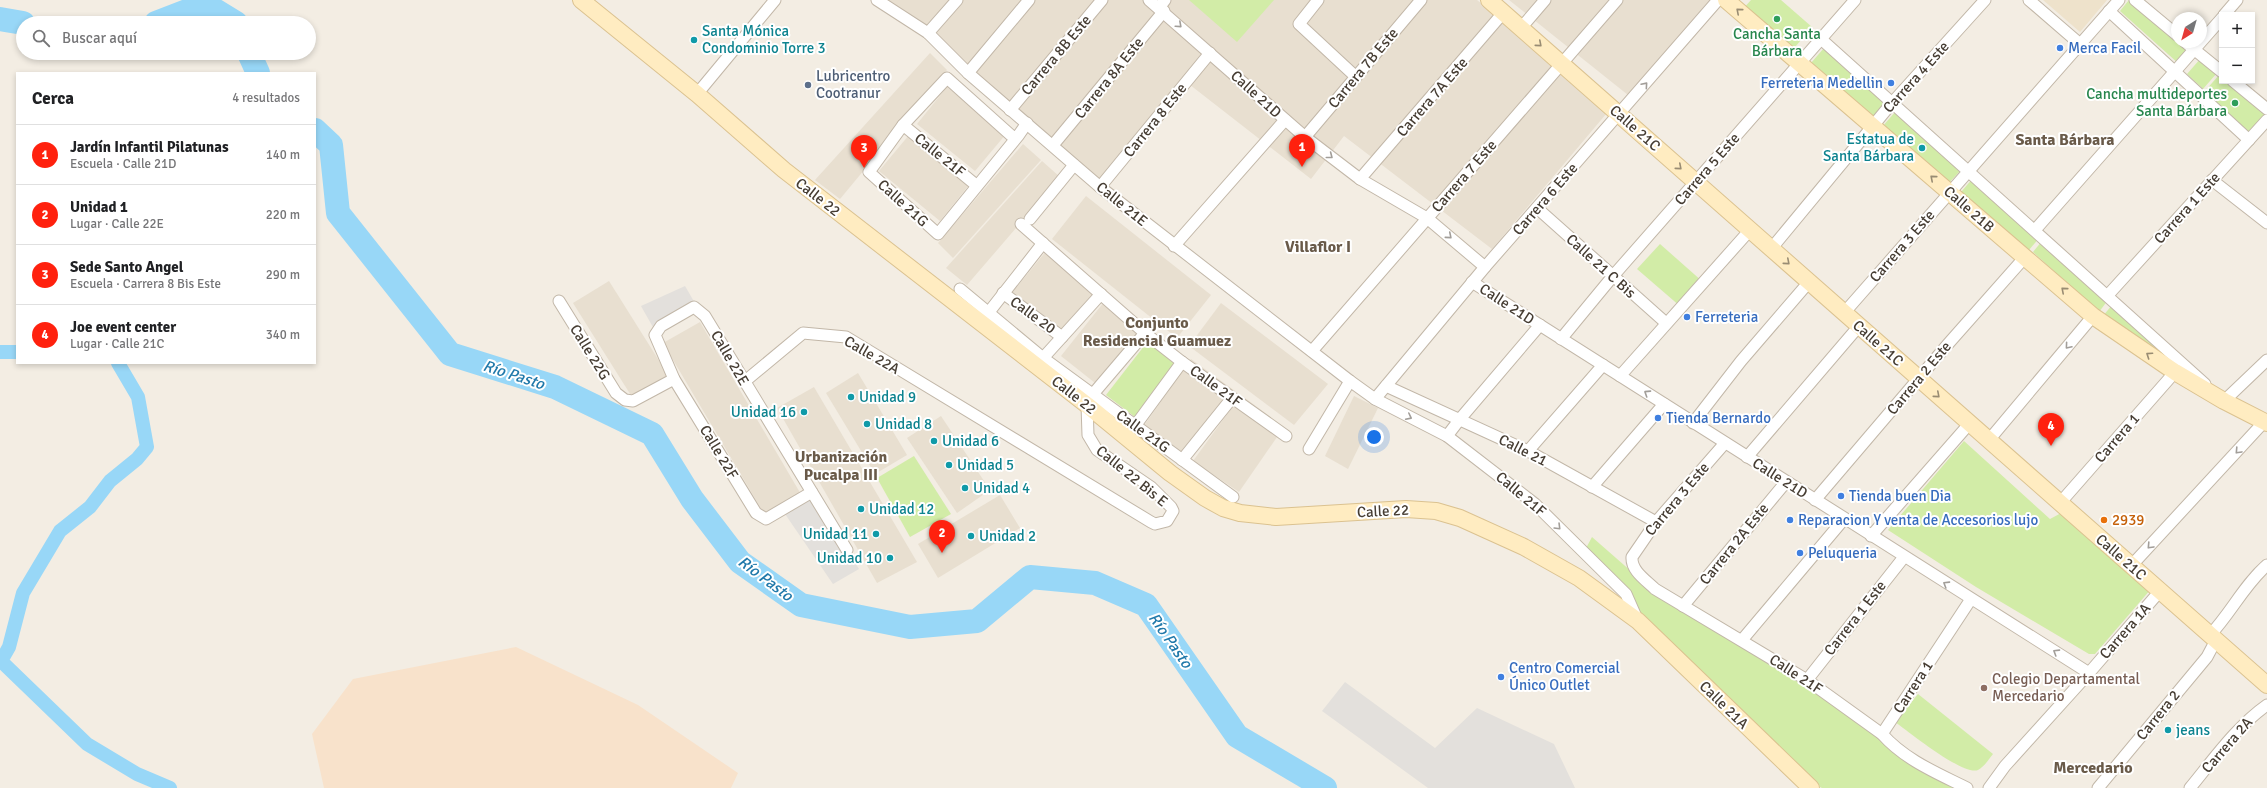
<!DOCTYPE html>
<html lang="es">
<head>
<meta charset="utf-8">
<style>
  body { margin:0; font-family:Signika,sans-serif; background:#f6f6f6; color:#202124 }
  .controls { position:absolute; right:12px; top:12px; display:grid; overflow:hidden; border-radius:0px; box-shadow:0 2px 6px #0003 }
  .controls button { width:36px; height:36px; display:grid; place-items:center; padding:0; border:0; border-bottom:1px solid #e0e0e0; background:#fff; color:#202124; font:20px sans-serif }
  .compass { position:absolute; left:2171px; top:12px; width:36px; height:36px; border-radius:50%; background:#fff; box-shadow:0 2px 6px #0003; rotate:217deg }
  .you { position:absolute; left:1374px; top:437px; width:14px; height:14px; margin:-10px; border:3px solid #fff; border-radius:50%; background:#1a73e8; box-shadow:0 0 0 6px #1a73e833 }
  .badge { display:grid; place-items:center; width:26px; height:26px; border-radius:50%; background:#ff210e; color:#fff; font-size:13px; font-weight:700 }
  .pin { position:absolute; translate:-50% -33px; filter:drop-shadow(0 1px 2px #0008) }
  .pin::after { content:''; position:absolute; top:21px; width:14px; height:12px; background:inherit; clip-path:polygon(0 0,100% 0,50% 100%) }
  .list { margin:0; padding:0; list-style:none }
  h2 { display:flex; justify-content:space-between; align-items:center; height:52px; margin:0; padding:0 16px; font-size:17px }
  h2 small { font-size:13px; font-weight:400; color:#757577 }
  .list li { display:grid; grid-template-columns:26px 1fr auto; gap:12px; align-items:center; box-sizing:border-box; height:60px; padding:0 16px; border-top:1px solid #e0e0e0 }
  .list b { display:block; font-size:15px; white-space:nowrap }
  .list p { margin:0; font-size:13px; white-space:nowrap; color:#757577 }
  .list em { font-size:13px; font-style:normal; color:#757577 }
  .icon { flex:none; width:22px; height:22px; fill:none; stroke:currentColor; stroke-width:2; stroke-linecap:round; stroke-linejoin:round }
  .map { position:relative; flex:none; width:2267px; height:788px; overflow:hidden }
  .search { position:absolute; background:#fff; box-shadow:0 2px 6px #0003; left:16px; top:16px; width:300px; height:44px; display:flex; align-items:center; gap:10px; box-sizing:border-box; padding:0 14px; border-radius:22px; color:#757577; font-size:15px }
  .panel { position:absolute; background:#fff; box-shadow:0 2px 6px #0003; left:16px; top:72px; width:300px; height:292px; border-radius:0px }
  .map>svg:first-child { display:block }
  .residential { fill:#e8dfd0 }
  .commercial { fill:#f8e2cb }
  .education { fill:#eee2cb }
  .green { fill:#d2eca7 }
  .parking { fill:#e3e0dc }
  .lines { fill:none; stroke-linecap:round; stroke-linejoin:round }
  .canal { stroke:#98d7f7; stroke-width:14 }
  .river { stroke:#98d7f7; stroke-width:24 }
  .street-casing { stroke:#c2b7a8; stroke-width:13 }
  .secondary-casing { stroke:#dbc290; stroke-width:18 }
  .street { stroke:#fff; stroke-width:11 }
  .secondary { stroke:#ffecc1; stroke-width:16 }
  .oneway { stroke:#998c73 }
  .oneway2 { stroke:#a29e99 }
  .leisure-dot { fill:#2e9e5b; stroke:#fff; stroke-width:1.5 }
  .culture-dot { fill:#0f9aa8; stroke:#fff; stroke-width:1.5 }
  .shop-dot { fill:#3f7fe0; stroke:#fff; stroke-width:1.5 }
  .service-dot { fill:#5c6f8a; stroke:#fff; stroke-width:1.5 }
  .food-dot { fill:#e8710a; stroke:#fff; stroke-width:1.5 }
  .education-dot { fill:#8d6e63; stroke:#fff; stroke-width:1.5 }
  .labels { text-anchor:middle; stroke-width:4; stroke-linejoin:round; paint-order:stroke }
  .culture-label { font-size:15px; fill:#0d838f; stroke:#fff; text-anchor:start }
  .leisure-label { font-size:15px; fill:#27864d; stroke:#fff }
  .shop-label { font-size:15px; fill:#366cbe; stroke:#fff; text-anchor:start }
  .street-label { font-size:15px; fill:#463d33; stroke:#fff }
  .service-label { font-size:15px; fill:#4e5e75; stroke:#fff; text-anchor:start }
  .food-label { font-size:15px; fill:#c56008; stroke:#fff; text-anchor:start }
  .education-label { font-size:15px; fill:#785e54; stroke:#fff; text-anchor:start }
  .neighbourhood-label { font-size:16px; font-weight:bold; fill:#695a49; stroke:#fff }
  .water-label { font-size:16px; font-style:italic; fill:#2079aa; stroke:#fff }
</style>
</head>
<body>
<div class="map">
<svg width="2267" height="788" viewBox="0 0 2267 788">
  <rect width="100%" height="100%" fill="#f3ede3"/>
  <!-- residential -->
  <g class="residential">
    <path d="M 883,0 L 1026,0 L 969,69 Z"/>
    <path d="M 1033,0 L 1477,0 L 1612,107 L 1492,249 L 1344,136 L 1311,179 L 1185,81 L 1101,184 L 973,73 Z"/>
    <path d="M 1509,0 L 1714,0 L 1628,95 Z"/>
    <path d="M 930,53 L 947,70 L 840,199 L 815,180 Z"/>
    <path d="M 947,87 L 1006,134 L 975,171 L 917,124 Z"/>
    <path d="M 909,135 L 969,185 L 940,221 L 879,171 Z"/>
    <path d="M 1023,144 L 1041,160 L 953,258 L 938,243 Z"/>
    <path d="M 1042,161 L 1060,177 L 967,285 L 946,268 Z"/>
    <path d="M 1086,196 L 1211,295 L 1177,338 L 1052,239 Z"/>
    <path d="M 1047,250 L 1097,293 L 1060,333 L 1011,294 Z"/>
    <path d="M 609,281 L 668,375 L 632,397 L 573,303 Z"/>
    <path d="M 1108,297 L 1150,331 L 1104,390 L 1061,356 Z"/>
    <path d="M 1221,303 L 1328,384 L 1294,425 L 1189,346 Z"/>
    <path d="M 700,322 L 802,496 L 766,517 L 663,343 Z"/>
    <path d="M 1191,359 L 1235,391 L 1183,458 L 1143,427 Z"/>
    <path d="M 858,373 L 907,455 L 875,474 L 826,393 Z"/>
    <path d="M 814,387 L 917,562 L 877,583 L 777,408 Z"/>
    <path d="M 1241,395 L 1284,427 L 1239,492 L 1193,461 Z"/>
    <path d="M 1354,396 L 1378,408 L 1348,469 L 1325,456 Z"/>
    <path d="M 941,416 L 990,490 L 957,513 L 907,438 Z"/>
    <path d="M 1000,495 L 1020,528 L 938,578 L 918,544 Z"/>
  </g>
  <!-- commercial -->
  <path class="commercial" d="M 516,647 L 638,705 L 738,773 L 731,788 L 324,788 L 312,734 L 353,679 Z"/>
  <!-- education -->
  <path class="education" d="M 2043,0 L 2107,0 L 2080,32 Z"/>
  <!-- green -->
  <g class="green">
    <path d="M 1189,0 L 1274,0 L 1237,42 Z"/>
    <path d="M 1751,0 L 1781,0 L 1812,27 L 1790,53 L 1742,10 Z"/>
    <path d="M 2129,0 L 2132,0 L 2177,38 L 2177,42 L 2181,42 L 2191,50 L 2179,64 L 2120,11 Z"/>
    <path d="M 1824,48 L 1887,104 L 1875,118 L 1811,63 Z"/>
    <path d="M 2201,58 L 2217,73 L 2203,89 L 2187,74 Z"/>
    <path d="M 2221,73 L 2222,81 L 2231,81 L 2267,112 L 2267,118 L 2252,136 L 2203,93 Z"/>
    <path d="M 1896,111 L 1962,169 L 1944,188 L 1882,127 Z"/>
    <path d="M 1973,178 L 2040,237 L 2029,250 L 1956,198 Z"/>
    <path d="M 2042,241 L 2108,300 L 2099,312 L 2033,252 Z"/>
    <path d="M 1660,244 L 1703,282 L 1681,307 L 1637,269 Z"/>
    <path d="M 2112,305 L 2176,361 L 2174,365 L 2103,316 Z"/>
    <path d="M 1148,341 L 1177,363 L 1135,417 L 1106,395 Z"/>
    <path d="M 1964,441 L 2050,519 L 2063,512 L 2151,589 L 2095,654 L 2089,654 L 1976,587 L 1888,530 Z"/>
    <path d="M 914,456 L 951,514 L 910,537 L 877,478 Z"/>
    <path d="M 1592,537 L 1648,586 L 1769,659 L 1959,788 L 1822,788 L 1816,785 L 1672,651 L 1585,550 Z"/>
    <path d="M 1918,694 L 1993,754 C 1989,759 1984,767 1978,770 C 1963,776 1909,732 1895,722 Z"/>
  </g>
  <!-- parking -->
  <g class="parking">
    <path d="M 685,286 L 696,305 L 654,329 L 641,306 Z"/>
    <path d="M 811,493 L 859,569 L 833,584 L 783,511 Z"/>
    <path d="M 1345,682 L 1435,748 L 1477,708 L 1554,744 L 1575,788 L 1428,788 L 1322,711 Z"/>
  </g>
  <g class="lines">
    <!-- canal -->
    <g class="canal">
      <path d="M 0,352 L 17,352"/>
      <path d="M 118,363 L 138,397 L 147,447 L 137,459 L 110,481 L 90,507 L 60,531 L 23,593 L 9,647 L 1,661 L 87,744 L 137,774 L 170,788"/>
    </g>
    <!-- river -->
    <g class="river">
      <path d="M 0,19 L 23,23"/>
      <path d="M 156,23 L 205,4 L 236,23"/>
      <path d="M 249,53 L 258,73"/>
      <path d="M 315,130 L 331,145 L 338,213 L 450,354 L 555,387 L 652,434 L 692,499 L 740,562 L 801,605 L 910,627 L 977,621 L 1030,577 L 1095,583 L 1146,605 L 1237,736 L 1325,788"/>
    </g>
    <defs>
      <g id="street">
        <path d="M 877,0 L 928,33 L 968,73 L 1100,187 L 1350,381 L 1375,399 L 1447,436 L 1535,504 L 1626,594 L 1637,619"/>
        <path d="M 1149,0 L 1305,137 L 1360,179 L 1427,218 L 1485,267"/>
        <path d="M 1318,0 L 1299,24 L 1355,76"/>
        <path d="M 2029,0 L 2080,44"/>
        <path d="M 2135,0 L 2177,35"/>
        <path d="M 1159,8 L 1165,0"/>
        <path d="M 2109,11 L 2249,140"/>
        <path d="M 2224,15 L 2237,0"/>
        <path d="M 1521,28 L 1545,0"/>
        <path d="M 928,33 L 957,0"/>
        <path d="M 1821,39 L 2205,384"/>
        <path d="M 2185,42 L 2222,72"/>
        <path d="M 968,73 L 1029,0"/>
        <path d="M 2233,81 L 2267,109"/>
        <path d="M 697,94 L 775,0"/>
        <path d="M 1010,110 L 1102,0"/>
        <path d="M 903,125 L 976,185"/>
        <path d="M 1305,137 L 1421,0"/>
        <path d="M 1015,139 L 947,78 L 903,125 L 869,172 L 938,234 L 1018,136 L 1027,123"/>
        <path d="M 1053,145 L 1164,11"/>
        <path d="M 1360,179 L 1503,13"/>
        <path d="M 2212,180 L 2267,223"/>
        <path d="M 1100,187 L 1210,53"/>
        <path d="M 1537,208 L 1666,323"/>
        <path d="M 1030,219 L 1074,165"/>
        <path d="M 1021,224 L 1145,333 L 1182,362 L 1286,436"/>
        <path d="M 2035,230 L 2222,18"/>
        <path d="M 1174,246 L 1285,120"/>
        <path d="M 1771,249 L 1891,104 L 1985,0"/>
        <path d="M 1472,282 L 2089,673"/>
        <path d="M 960,289 L 1043,358 L 1233,497"/>
        <path d="M 1003,293 L 1062,337"/>
        <path d="M 2108,295 L 2267,120"/>
        <path d="M 559,301 L 616,393 L 625,400 L 633,401 L 674,379"/>
        <path d="M 989,312 L 1043,243"/>
        <path d="M 1844,313 L 2119,0"/>
        <path d="M 1561,339 L 1613,276 L 1855,0"/>
        <path d="M 1312,351 L 1617,0"/>
        <path d="M 1043,358 L 1101,294"/>
        <path d="M 1620,376 L 1750,230"/>
        <path d="M 744,382 L 803,333 L 846,337 L 1151,522 L 1155,524 L 1167,521 L 1173,511 L 1171,507 L 1151,487 L 1097,450 L 1088,435 L 1087,405"/>
        <path d="M 1386,386 L 1528,451 L 1656,522"/>
        <path d="M 1093,394 L 1145,333"/>
        <path d="M 2219,396 L 2224,401 L 2267,360"/>
        <path d="M 1375,399 L 1485,267 L 1718,0"/>
        <path d="M 1693,423 L 1741,361 L 1809,282"/>
        <path d="M 1135,426 L 1182,362"/>
        <path d="M 1447,436 L 1460,419 L 1540,325"/>
        <path d="M 1989,440 L 2093,316"/>
        <path d="M 1725,443 L 1656,522 L 1632,557 C 1631,571 1646,580 1655,589 L 1807,680 L 1882,734 C 1905,760 1937,773 1967,788"/>
        <path d="M 1309,449 L 1350,381"/>
        <path d="M 1528,451 L 1603,365"/>
        <path d="M 1747,457 L 1859,326"/>
        <path d="M 1182,460 L 1232,398"/>
        <path d="M 1592,487 L 1664,404"/>
        <path d="M 812,492 L 766,519 L 756,513 L 674,379 L 655,335 L 661,326 L 694,307 L 705,316 L 847,550"/>
        <path d="M 1815,500 L 1948,344 L 2025,257"/>
        <path d="M 2060,503 L 2175,372"/>
        <path d="M 1871,536 L 1970,423"/>
        <path d="M 2131,566 L 2264,422"/>
        <path d="M 1683,606 L 1786,482"/>
        <path d="M 2210,635 C 2231,613 2244,585 2267,565"/>
        <path d="M 1742,640 L 1844,519"/>
        <path d="M 1807,680 L 1904,557"/>
        <path d="M 1882,734 L 1971,599"/>
        <path d="M 1989,788 L 2005,766 L 2089,673 L 2160,591"/>
        <path d="M 2098,788 L 2207,657 L 2216,640"/>
        <path d="M 2190,788 C 2213,760 2237,726 2267,705"/>
      </g>
      <g id="secondary">
        <path d="M 581,0 L 697,94 L 784,170 L 1087,405 L 1170,473 L 1205,498 L 1223,508 L 1240,513 L 1276,517 L 1406,509 L 1436,511 L 1460,518 L 1524,547 L 1579,578 L 1638,621 L 1811,788"/>
        <path d="M 1489,0 L 2267,685"/>
        <path d="M 1726,0 L 2093,316 L 2175,372 L 2224,401 L 2267,423"/>
      </g>
    </defs>
    <!-- street casing -->
    <use href="#street" class="street-casing"/>
    <!-- secondary casing -->
    <use href="#secondary" class="secondary-casing"/>
    <!-- street -->
    <use href="#street" class="street"/>
    <!-- secondary -->
    <use href="#secondary" class="secondary"/>
  </g>
  <!-- one-way arrows -->
  <defs><path id="oneway-chevron" d="M-2-3.5L2.5 0L-2 3.5" fill="none" stroke-width="1.6" stroke-linecap="round" stroke-linejoin="round"/></defs>
  <g class="oneway">
    <use href="#oneway-chevron" transform="translate(1739 11) rotate(-139)"/>
    <use href="#oneway-chevron" transform="translate(1539 44) rotate(41)"/>
    <use href="#oneway-chevron" transform="translate(1679 167) rotate(41)"/>
    <use href="#oneway-chevron" transform="translate(1933 178) rotate(-139)"/>
    <use href="#oneway-chevron" transform="translate(1787 262) rotate(41)"/>
    <use href="#oneway-chevron" transform="translate(2064 290) rotate(-139)"/>
    <use href="#oneway-chevron" transform="translate(2149 355) rotate(-146)"/>
    <use href="#oneway-chevron" transform="translate(1937 395) rotate(41)"/>
  </g>
  <g class="oneway2">
    <use href="#oneway-chevron" transform="translate(1179 25) rotate(42)"/>
    <use href="#oneway-chevron" transform="translate(1645 85) rotate(-49)"/>
    <use href="#oneway-chevron" transform="translate(1330 156) rotate(38)"/>
    <use href="#oneway-chevron" transform="translate(1449 236) rotate(40)"/>
    <use href="#oneway-chevron" transform="translate(2068 346) rotate(130)"/>
    <use href="#oneway-chevron" transform="translate(1647 393) rotate(-147)"/>
    <use href="#oneway-chevron" transform="translate(1409 417) rotate(27)"/>
    <use href="#oneway-chevron" transform="translate(2238 451) rotate(133)"/>
    <use href="#oneway-chevron" transform="translate(1558 527) rotate(45)"/>
    <use href="#oneway-chevron" transform="translate(2150 546) rotate(133)"/>
    <use href="#oneway-chevron" transform="translate(1946 584) rotate(-148)"/>
    <use href="#oneway-chevron" transform="translate(2056 652) rotate(-148)"/>
  </g>
  <!-- markers -->
  <g class="leisure-dot">
    <circle cx="1777" cy="19" r="4"/>
    <circle cx="2235" cy="103" r="4"/>
  </g>
  <g class="culture-dot">
    <circle cx="694" cy="40" r="4"/>
    <circle cx="1922" cy="148" r="4"/>
    <circle cx="851" cy="397" r="4"/>
    <circle cx="804" cy="412" r="4"/>
    <circle cx="867" cy="424" r="4"/>
    <circle cx="934" cy="441" r="4"/>
    <circle cx="949" cy="465" r="4"/>
    <circle cx="965" cy="488" r="4"/>
    <circle cx="861" cy="509" r="4"/>
    <circle cx="876" cy="534" r="4"/>
    <circle cx="971" cy="536" r="4"/>
    <circle cx="890" cy="558" r="4"/>
    <circle cx="2168" cy="730" r="4"/>
  </g>
  <g class="shop-dot">
    <circle cx="2060" cy="48" r="4"/>
    <circle cx="1891" cy="83" r="4"/>
    <circle cx="1687" cy="317" r="4"/>
    <circle cx="1658" cy="418" r="4"/>
    <circle cx="1841" cy="496" r="4"/>
    <circle cx="1790" cy="520" r="4"/>
    <circle cx="1800" cy="553" r="4"/>
    <circle cx="1501" cy="677" r="4"/>
  </g>
  <circle class="service-dot" cx="808" cy="85" r="4"/>
  <circle class="food-dot" cx="2104" cy="520" r="4"/>
  <circle class="education-dot" cx="1984" cy="688" r="4"/>
  <g class="labels">
    <!-- culture labels -->
    <g class="culture-label">
      <text x="702" y="36">Santa Mónica<tspan x="702" dy="17">Condominio Torre 3</tspan></text>
      <text x="1914" y="144" text-anchor="end">Estatua de<tspan x="1914" dy="17">Santa Bárbara</tspan></text>
      <text x="859" y="402">Unidad 9</text>
      <text x="796" y="417" text-anchor="end">Unidad 16</text>
      <text x="875" y="429">Unidad 8</text>
      <text x="942" y="446">Unidad 6</text>
      <text x="957" y="470">Unidad 5</text>
      <text x="973" y="493">Unidad 4</text>
      <text x="869" y="514">Unidad 12</text>
      <text x="868" y="539" text-anchor="end">Unidad 11</text>
      <text x="979" y="541">Unidad 2</text>
      <text x="882" y="563" text-anchor="end">Unidad 10</text>
      <text x="2176" y="735">jeans</text>
    </g>
    <!-- leisure labels -->
    <g class="leisure-label">
      <text x="1777" y="39">Cancha Santa<tspan x="1777" dy="17">Bárbara</tspan></text>
      <text x="2227" y="99" text-anchor="end">Cancha multideportes<tspan x="2227" dy="17">Santa Bárbara</tspan></text>
    </g>
    <!-- shop labels -->
    <g class="shop-label">
      <text x="2068" y="53">Merca Facil</text>
      <text x="1883" y="88" text-anchor="end">Ferreteria Medellin</text>
      <text x="1695" y="322">Ferreteria</text>
      <text x="1666" y="423">Tienda Bernardo</text>
      <text x="1849" y="501">Tienda buen Dia</text>
      <text x="1798" y="525">Reparacion Y venta de Accesorios lujo</text>
      <text x="1808" y="558">Peluqueria</text>
      <text x="1509" y="673">Centro Comercial<tspan x="1509" dy="17">Único Outlet</tspan></text>
    </g>
    <!-- street labels -->
    <g class="street-label">
      <text transform="translate(1056 55) rotate(-50)" y="5">Carrera 8B Este</text>
      <text transform="translate(1363 68) rotate(-50)" y="5">Carrera 7B Este</text>
      <text transform="translate(1916 77) rotate(-48)" y="5">Carrera 4 Este</text>
      <text transform="translate(1109 78) rotate(-51)" y="5">Carrera 8A Este</text>
      <text transform="translate(1256 94) rotate(42)" y="5">Calle 21D</text>
      <text transform="translate(1432 97) rotate(-49)" y="5">Carrera 7A Este</text>
      <text transform="translate(1155 120) rotate(-51)" y="5">Carrera 8 Este</text>
      <text transform="translate(1635 128) rotate(41)" y="5">Calle 21C</text>
      <text transform="translate(940 155) rotate(39)" y="5">Calle 21F</text>
      <text transform="translate(1707 169) rotate(-49)" y="5">Carrera 5 Este</text>
      <text transform="translate(1464 176) rotate(-49)" y="5">Carrera 7 Este</text>
      <text transform="translate(818 197) rotate(38)" y="5">Calle 22</text>
      <text transform="translate(1545 199) rotate(-49)" y="5">Carrera 6 Este</text>
      <text transform="translate(903 203) rotate(42)" y="5">Calle 21G</text>
      <text transform="translate(1122 204) rotate(39)" y="5">Calle 21E</text>
      <text transform="translate(2187 208) rotate(-48)" y="5">Carrera 1 Este</text>
      <text transform="translate(1969 209) rotate(41)" y="5">Calle 21B</text>
      <text transform="translate(1902 246) rotate(-49)" y="5">Carrera 3 Este</text>
      <text transform="translate(1601 266) rotate(42)" y="5">Calle 21 C Bis</text>
      <text transform="translate(1507 304) rotate(33)" y="5">Calle 21D</text>
      <text transform="translate(1033 315) rotate(36)" y="5">Calle 20</text>
      <text transform="translate(1878 343) rotate(41)" y="5">Calle 21C</text>
      <text transform="translate(590 352) rotate(58)" y="5">Calle 22G</text>
      <text transform="translate(872 355) rotate(30)" y="5">Calle 22A</text>
      <text transform="translate(730 358) rotate(60)" y="5">Calle 22E</text>
      <text transform="translate(1919 378) rotate(-50)" y="5">Carrera 2 Este</text>
      <text transform="translate(1216 386) rotate(36)" y="5">Calle 21F</text>
      <text transform="translate(1074 395) rotate(38)" y="5">Calle 22</text>
      <text transform="translate(1143 431) rotate(36)" y="5">Calle 21G</text>
      <text transform="translate(2117 438) rotate(-49)" y="5">Carrera 1</text>
      <text transform="translate(1523 450) rotate(27)" y="5">Calle 21</text>
      <text transform="translate(719 452) rotate(59)" y="5">Calle 22F</text>
      <text transform="translate(1132 476) rotate(39)" y="5">Calle 22 Bis E</text>
      <text transform="translate(1780 478) rotate(32)" y="5">Calle 21D</text>
      <text transform="translate(1521 494) rotate(40)" y="5">Calle 21F</text>
      <text transform="translate(1677 499) rotate(-50)" y="5">Carrera 3 Este</text>
      <text transform="translate(1383 511) rotate(-3)" y="5">Calle 22</text>
      <text transform="translate(1734 544) rotate(-51)" y="5">Carrera 2A Este</text>
      <text transform="translate(2121 557) rotate(41)" y="5">Calle 21C</text>
      <text transform="translate(1855 618) rotate(-52)" y="5">Carrera 1 Este</text>
      <text transform="translate(2125 631) rotate(-49)" y="5">Carrera 1A</text>
      <text transform="translate(1796 674) rotate(33)" y="5">Calle 21F</text>
      <text transform="translate(1913 687) rotate(-57)" y="5">Carrera 1</text>
      <text transform="translate(1724 705) rotate(44)" y="5">Calle 21A</text>
      <text transform="translate(2158 715) rotate(-51)" y="5">Carrera 2</text>
      <text transform="translate(2227 745) rotate(-49)" y="5">Carrera 2A</text>
    </g>
    <!-- service labels -->
    <g class="service-label">
      <text x="816" y="81">Lubricentro<tspan x="816" dy="17">Cootranur</tspan></text>
    </g>
    <!-- food labels -->
    <g class="food-label">
      <text x="2112" y="525">2939</text>
    </g>
    <!-- education labels -->
    <g class="education-label">
      <text x="1992" y="684">Colegio Departamental<tspan x="1992" dy="17">Mercedario</tspan></text>
    </g>
    <!-- neighbourhood labels -->
    <g class="neighbourhood-label">
      <text x="2065" y="145">Santa Bárbara</text>
      <text x="1318" y="252">Villaflor I</text>
      <text x="1157" y="328">Conjunto<tspan x="1157" dy="18">Residencial Guamuez</tspan></text>
      <text x="841" y="462">Urbanización<tspan x="841" dy="18">Pucalpa III</tspan></text>
      <text x="2093" y="773">Mercedario</text>
    </g>
    <!-- water labels -->
    <g class="water-label">
      <text transform="translate(514 374) rotate(18)" y="6">Río Pasto</text>
      <text transform="translate(766 578) rotate(37)" y="6">Río Pasto</text>
      <text transform="translate(1171 640) rotate(55)" y="6">Río Pasto</text>
    </g>
  </g>
</svg>
<div class="controls">
<button>+</button>
<button>−</button>
</div>
<svg class="compass" viewBox="-18 -18 36 36"><path d="M0-13l5 13h-10z" fill="#e53935"/><path d="M0 13l5-13h-10z" fill="#757577"/></svg>
<div class="you"></div>
<div class="pin badge" style="left:1302px;top:167px">1</div>
<div class="pin badge" style="left:942px;top:553px">2</div>
<div class="pin badge" style="left:864px;top:168px">3</div>
<div class="pin badge" style="left:2051px;top:446px">4</div>
<div class="search"><svg class="icon" aria-label="search" viewBox="0 0 24 24"><circle cx="10" cy="10" r="6"/><path d="M15 15l6 6"/></svg>Buscar aquí</div>
<section class="panel">
<h2>Cerca<small>4 resultados</small></h2>
<ul class="list">
<li><span class="badge">1</span><div><b>Jardín Infantil Pilatunas</b><p>Escuela · Calle 21D</p></div><em>140 m</em></li>
<li><span class="badge">2</span><div><b>Unidad 1</b><p>Lugar · Calle 22E</p></div><em>220 m</em></li>
<li><span class="badge">3</span><div><b>Sede Santo Angel</b><p>Escuela · Carrera 8 Bis Este</p></div><em>290 m</em></li>
<li><span class="badge">4</span><div><b>Joe event center</b><p>Lugar · Calle 21C</p></div><em>340 m</em></li>
</ul>
</section>
</div>
</body>
</html>
